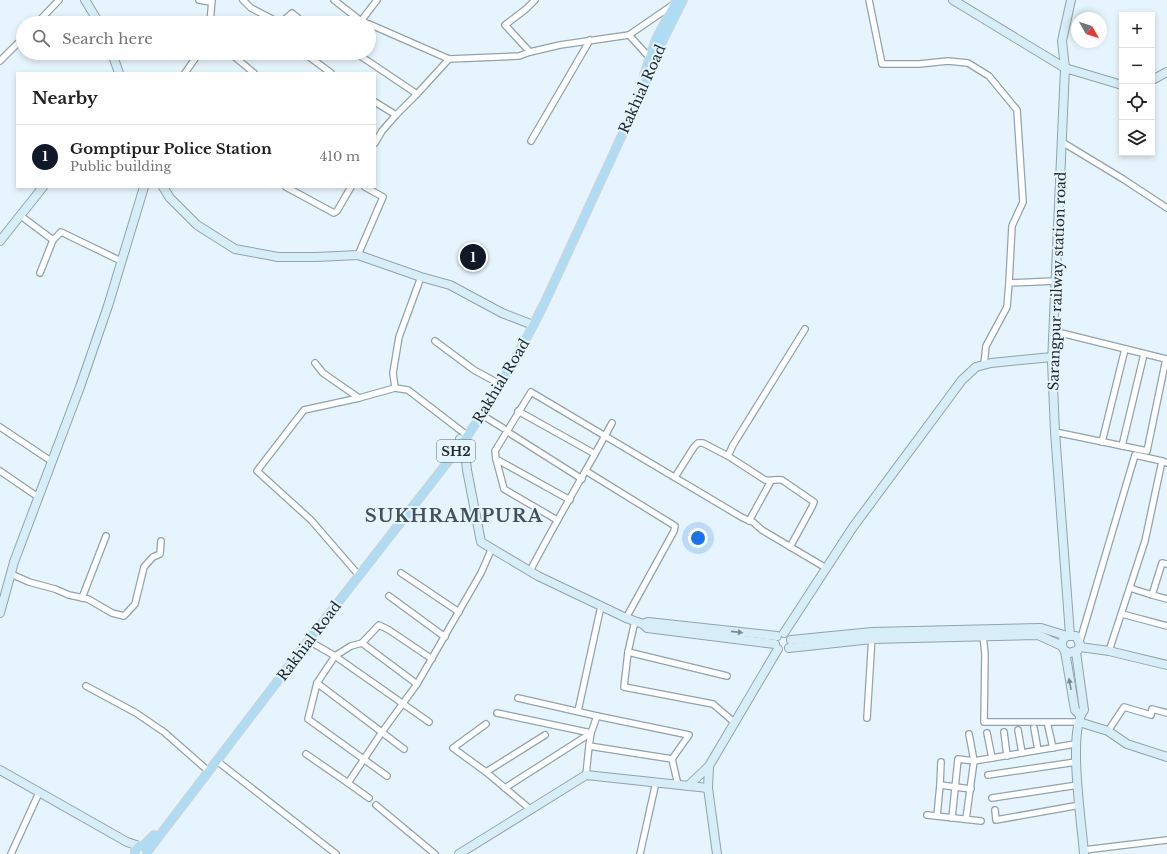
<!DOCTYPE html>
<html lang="en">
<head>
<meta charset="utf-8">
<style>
  body { margin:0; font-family:"Libre Baskerville",serif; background:#f2f2f2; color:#202124 }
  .controls { position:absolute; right:12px; top:12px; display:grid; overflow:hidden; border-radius:0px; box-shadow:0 2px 6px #0003 }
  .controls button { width:36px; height:36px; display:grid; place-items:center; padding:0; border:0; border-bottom:1px solid #e0e0e0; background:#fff; color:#202124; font:20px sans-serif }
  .compass { position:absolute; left:1071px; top:12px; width:36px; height:36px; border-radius:50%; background:#fff; box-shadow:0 2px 6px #0003; rotate:129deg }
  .you { position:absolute; left:698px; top:538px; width:14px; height:14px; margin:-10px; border:3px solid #fff; border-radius:50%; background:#1a73e8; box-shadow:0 0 0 6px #1a73e833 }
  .badge { display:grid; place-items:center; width:26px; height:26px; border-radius:50%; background:#111827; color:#fff; font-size:13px; font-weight:700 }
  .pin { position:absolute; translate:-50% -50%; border:2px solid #fff; box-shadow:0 1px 4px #0006 }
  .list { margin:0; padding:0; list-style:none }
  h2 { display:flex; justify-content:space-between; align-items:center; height:52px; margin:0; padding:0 16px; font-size:17px }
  h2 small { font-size:13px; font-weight:400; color:#757577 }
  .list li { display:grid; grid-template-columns:26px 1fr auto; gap:12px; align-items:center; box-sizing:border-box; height:64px; padding:0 16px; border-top:1px solid #e0e0e0 }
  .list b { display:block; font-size:15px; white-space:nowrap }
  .list p { margin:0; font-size:13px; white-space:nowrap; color:#757577 }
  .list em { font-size:13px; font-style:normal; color:#757577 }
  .icon { flex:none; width:22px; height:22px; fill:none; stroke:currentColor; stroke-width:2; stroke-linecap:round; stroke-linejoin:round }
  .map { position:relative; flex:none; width:1167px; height:854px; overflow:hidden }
  .search { position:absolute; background:#fff; box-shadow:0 2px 6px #0003; left:16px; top:16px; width:360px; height:44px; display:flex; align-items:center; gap:10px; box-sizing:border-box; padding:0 14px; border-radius:22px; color:#757577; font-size:15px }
  .panel { position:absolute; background:#fff; box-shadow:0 2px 6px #0003; left:16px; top:72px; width:360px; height:116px; border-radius:0px }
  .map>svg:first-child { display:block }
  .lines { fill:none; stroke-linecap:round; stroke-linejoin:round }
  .street-casing { stroke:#91a3ab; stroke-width:8 }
  .secondary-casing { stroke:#91a3ab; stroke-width:10 }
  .primary-casing { stroke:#d3d4d5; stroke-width:10 }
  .street { stroke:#fff; stroke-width:5.5 }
  .secondary { stroke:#d7eef8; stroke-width:8 }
  .primary { stroke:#afdcf2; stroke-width:8 }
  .oneway { fill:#7c8b92 }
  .labels { text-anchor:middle; stroke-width:4; stroke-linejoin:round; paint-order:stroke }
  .shield { fill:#e6f5fd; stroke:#5c666b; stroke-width:1 }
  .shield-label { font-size:13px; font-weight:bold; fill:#21282c }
  .street-label { font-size:14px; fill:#21282c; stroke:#e6f5fd }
  .district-label { font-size:18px; font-weight:bold; letter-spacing:1px; fill:#43525a; stroke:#e6f5fd }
</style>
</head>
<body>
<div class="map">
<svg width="1167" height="854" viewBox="0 0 1167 854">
  <rect width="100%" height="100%" fill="#e6f5fd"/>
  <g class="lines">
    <defs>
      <g id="street">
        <path d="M 199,0 L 211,2"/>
        <path d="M 243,0 L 251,8 L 280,23"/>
        <path d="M 334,0 L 361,21 L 366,23"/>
        <path d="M 869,0 L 882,64 L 919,64 L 948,61 L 968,63 L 989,76 L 1017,110 L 1023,202 L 1012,226 L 1009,283"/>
        <path d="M 361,21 L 377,0"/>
        <path d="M 37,23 L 59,0"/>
        <path d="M 210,23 L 212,0"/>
        <path d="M 281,23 L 292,13 L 304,23"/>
        <path d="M 369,24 L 449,59 L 519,56 L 530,52 L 560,45 L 629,35 L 674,4"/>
        <path d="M 629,35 L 649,57"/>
        <path d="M 530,52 L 505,25 L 526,9 L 535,0"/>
        <path d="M 230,53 L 254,73"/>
        <path d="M 304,53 L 331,73"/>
        <path d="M 356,53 L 417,94 L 449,59"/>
        <path d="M 0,61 L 23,38"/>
        <path d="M 185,73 L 199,53"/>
        <path d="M 375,102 L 396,115 L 382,131 L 375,143"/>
        <path d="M 396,115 L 417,94"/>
        <path d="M 531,141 L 590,40"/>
        <path d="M 1062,142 L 1123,179 L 1167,208"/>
        <path d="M 286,187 L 334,213 L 337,211 L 351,187"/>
        <path d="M 21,216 L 53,240"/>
        <path d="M 358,255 L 383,197 L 365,187"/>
        <path d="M 40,273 L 53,240 L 61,232 L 121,261"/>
        <path d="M 1053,331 L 1166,359 L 1147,451 L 1055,432"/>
        <path d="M 435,341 L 474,370 L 496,382"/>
        <path d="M 315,363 L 323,373 L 359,398 L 395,388 L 408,390 L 464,433"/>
        <path d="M 984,365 L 986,346 L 1007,307 L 1009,283 L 1055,281"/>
        <path d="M 395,388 L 393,373 L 399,337 L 421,277"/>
        <path d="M 518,411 L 595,454"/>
        <path d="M 482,415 L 503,428"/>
        <path d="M 0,427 L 51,461"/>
        <path d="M 511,434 L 582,479"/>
        <path d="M 1102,442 L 1125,349"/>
        <path d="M 1122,446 L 1144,354"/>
        <path d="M 496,459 L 570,500"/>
        <path d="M 0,471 L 38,497"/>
        <path d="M 586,471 L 675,526 L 674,531 L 626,618"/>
        <path d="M 675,477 L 694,447 L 698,443 L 703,443 L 728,456"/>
        <path d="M 557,520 L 504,489 L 496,459 L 495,451 L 531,392 L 743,518 L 753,522 L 762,530 L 826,568"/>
        <path d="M 749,521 L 771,481"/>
        <path d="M 790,547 L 812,507 L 814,502 L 782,480 C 776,479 771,481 765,480 L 728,456 L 733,445 L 805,329"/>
        <path d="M 530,571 C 556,521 585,473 612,423"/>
        <path d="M 356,572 L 311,520 L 257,471 L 304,410 L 359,398"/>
        <path d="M 401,573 L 459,612"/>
        <path d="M 11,574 L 29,582 L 55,589 L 69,595 L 88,599 L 112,613 L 124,616 L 135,604 L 144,567 L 153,557 L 160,554 L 161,541"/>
        <path d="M 1130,588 L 1152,595 L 1162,563 L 1167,564"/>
        <path d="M 1152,595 L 1167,599"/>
        <path d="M 389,596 L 445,637"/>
        <path d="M 82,598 L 106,536"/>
        <path d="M 1122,614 L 1167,626"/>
        <path d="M 635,621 L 628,652 L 624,687 L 713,704 L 735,723"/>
        <path d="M 983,636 L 985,654 L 984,722 L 1079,722"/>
        <path d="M 309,641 L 335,656 L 429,722"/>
        <path d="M 1080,641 L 1135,455 L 1162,461 L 1167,463"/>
        <path d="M 362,643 L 417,684"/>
        <path d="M 1109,651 L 1145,541 L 1162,461"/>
        <path d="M 628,652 L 727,676"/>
        <path d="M 317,683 L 404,749"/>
        <path d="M 86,686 L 136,713 L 164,732 L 206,769"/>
        <path d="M 518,698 L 597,716"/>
        <path d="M 578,711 L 601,606"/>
        <path d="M 497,713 L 591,733 L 589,746"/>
        <path d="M 867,718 L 872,636"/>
        <path d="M 486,724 L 453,748 L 486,772 L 530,809"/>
        <path d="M 1048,726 L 1053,748"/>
        <path d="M 1034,728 L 1038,750"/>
        <path d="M 1018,730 L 1022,753"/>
        <path d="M 1108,731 L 1124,707 L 1151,715 L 1152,709 L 1167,713"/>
        <path d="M 1004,732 L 1007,756"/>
        <path d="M 987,733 L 992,758"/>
        <path d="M 306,754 L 348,783"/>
        <path d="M 217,761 L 336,854"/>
        <path d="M 486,772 L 545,735"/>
        <path d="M 586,775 L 589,746 L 672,759 L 678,785"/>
        <path d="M 988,775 L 1076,762"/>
        <path d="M 387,776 L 308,719 L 317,683 L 335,656 L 351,646 L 362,643 L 379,625 L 389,630 L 432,659"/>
        <path d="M 940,785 L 971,789"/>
        <path d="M 505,788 L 591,733 L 597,716 L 689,735 L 672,759"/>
        <path d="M 369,798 L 348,783 L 382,732 L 417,684 L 481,573 L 492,548"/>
        <path d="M 992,798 L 1078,785"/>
        <path d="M 376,805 L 435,854"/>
        <path d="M 995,810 L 996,820 L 1080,805"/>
        <path d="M 927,815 L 981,821"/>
        <path d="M 937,816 L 940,785 L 941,762"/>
        <path d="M 952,818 L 958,759 L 974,761 L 1075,744"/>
        <path d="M 966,819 L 974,761 L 969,734"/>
        <path d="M 1084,850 L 1167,840"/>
        <path d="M 11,854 L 38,795"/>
        <path d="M 640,854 L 656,782"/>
      </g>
      <g id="secondary">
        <path d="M 85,0 L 99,23"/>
        <path d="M 953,0 L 1065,68 L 1122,85"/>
        <path d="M 112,53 L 119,73"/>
        <path d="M 1152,80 L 1167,72"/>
        <path d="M 163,187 L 170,198 L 197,225 L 235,249 L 278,257 L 316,257 L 358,255 L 421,277 L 450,285 L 502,313 L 533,325"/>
        <path d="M 0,241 L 43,187"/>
        <path d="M 460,439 L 464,441 L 467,470 L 481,542 L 538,576 L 601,606 L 626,618 L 643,624 L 647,628 L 775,644"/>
        <path d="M 0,613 L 14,562 L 80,387 L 108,306 L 144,187"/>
        <path d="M 643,624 L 648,622 L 777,636"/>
        <path d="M 784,633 L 853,527 L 962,380 L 976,367 L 991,363 L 1052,357"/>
        <path d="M 1070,635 L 1055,432 L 1052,362 L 1065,68 L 1062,41 L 1071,0"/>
        <path d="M 791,640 L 872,632 L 1041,628 L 1067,636"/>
        <path d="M 1080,647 L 1109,651 L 1167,665"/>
        <path d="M 789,648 L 872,639 L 1038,635 L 1062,646"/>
        <path d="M 1065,651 L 1070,653 L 1078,650 L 1080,644 L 1076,636 L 1067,636 C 1061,640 1060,645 1065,651 L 1075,710 L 1080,715"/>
        <path d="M 1076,652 L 1084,710 C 1067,731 1082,824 1084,854"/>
        <path d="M 1079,722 L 1108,731 L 1127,744 L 1167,757"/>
        <path d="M 709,766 L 708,788 L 717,854"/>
        <path d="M 0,770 L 127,842 L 139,846"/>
        <path d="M 688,786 L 709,766 L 778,649"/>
        <path d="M 459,854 L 586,775 L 708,788"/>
      </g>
      <g id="primary">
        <path d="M 644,75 L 656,39 L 677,0"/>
        <path d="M 143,846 L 154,835"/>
        <path d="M 147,852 L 322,623 L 464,441 C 494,397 521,351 545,302 L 647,81 L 660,46 L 683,0"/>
        <path d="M 135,854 L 135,850 L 139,846 L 143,846 L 147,849"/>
      </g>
    </defs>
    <!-- street casing -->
    <use href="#street" class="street-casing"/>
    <!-- secondary casing -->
    <use href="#secondary" class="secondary-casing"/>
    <!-- primary casing -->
    <use href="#primary" class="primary-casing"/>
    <!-- street -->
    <use href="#street" class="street"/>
    <!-- secondary -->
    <use href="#secondary" class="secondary"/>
    <!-- primary -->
    <use href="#primary" class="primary"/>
  </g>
  <!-- one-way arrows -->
  <defs><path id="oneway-solid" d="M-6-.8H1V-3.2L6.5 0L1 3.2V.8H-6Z"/></defs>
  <g class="oneway">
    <use href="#oneway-solid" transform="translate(737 632) rotate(6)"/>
    <use href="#oneway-solid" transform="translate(1070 684) rotate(-100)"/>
  </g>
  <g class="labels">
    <!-- shield labels -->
    <rect class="shield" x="437" y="440" width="38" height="22" rx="3"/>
    <g class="shield-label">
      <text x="456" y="456">SH2</text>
    </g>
    <!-- street labels -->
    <g class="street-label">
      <text transform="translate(642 89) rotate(-66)" y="5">Rakhial Road</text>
      <text transform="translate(1057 281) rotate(-88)" y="5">Sarangpur railway station road</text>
      <text transform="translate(501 381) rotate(-59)" y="5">Rakhial Road</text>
      <text transform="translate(309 641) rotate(-53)" y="5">Rakhial Road</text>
    </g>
    <!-- district labels -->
    <g class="district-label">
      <text x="454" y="522">SUKHRAMPURA</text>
    </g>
  </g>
</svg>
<div class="controls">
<button>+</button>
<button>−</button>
<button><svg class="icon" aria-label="locate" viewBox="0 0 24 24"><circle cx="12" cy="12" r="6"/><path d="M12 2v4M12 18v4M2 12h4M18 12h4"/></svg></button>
<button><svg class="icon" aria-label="layers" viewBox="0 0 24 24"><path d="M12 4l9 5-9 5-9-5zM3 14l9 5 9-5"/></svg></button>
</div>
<svg class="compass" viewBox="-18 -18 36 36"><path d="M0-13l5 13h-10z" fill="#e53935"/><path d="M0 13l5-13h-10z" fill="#757577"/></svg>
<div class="you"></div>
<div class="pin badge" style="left:473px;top:257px">1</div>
<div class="search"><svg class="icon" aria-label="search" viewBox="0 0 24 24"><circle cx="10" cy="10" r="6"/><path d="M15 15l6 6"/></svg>Search here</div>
<section class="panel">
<h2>Nearby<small></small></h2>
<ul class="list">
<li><span class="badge">1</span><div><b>Gomptipur Police Station</b><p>Public building</p></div><em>410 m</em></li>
</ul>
</section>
</div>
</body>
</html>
